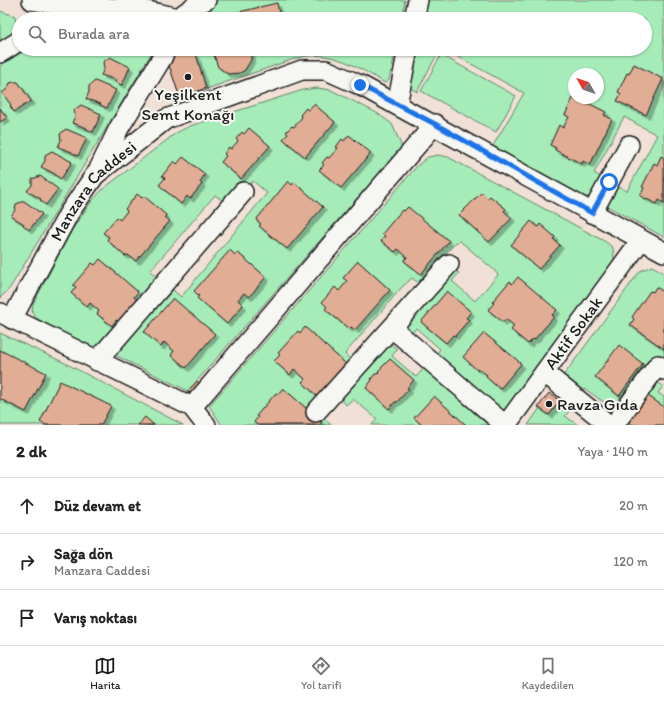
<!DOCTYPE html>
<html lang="tr">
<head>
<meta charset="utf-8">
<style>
  body { margin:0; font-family:Itim,sans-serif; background:#f6f6f6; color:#222 }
  .compass { position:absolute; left:568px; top:68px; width:36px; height:36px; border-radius:50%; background:#fff; box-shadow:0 1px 3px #0004; rotate:310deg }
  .stop { position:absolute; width:12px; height:12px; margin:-9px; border:3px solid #1a73e8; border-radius:50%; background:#fff }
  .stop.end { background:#1a73e8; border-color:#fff; box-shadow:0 1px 4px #0008 }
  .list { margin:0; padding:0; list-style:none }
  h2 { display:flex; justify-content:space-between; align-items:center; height:52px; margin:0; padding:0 16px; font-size:17px }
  h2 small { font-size:13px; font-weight:400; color:#767676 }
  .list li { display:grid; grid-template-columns:26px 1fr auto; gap:12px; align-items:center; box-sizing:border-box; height:56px; padding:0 16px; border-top:1px solid #e0e0e0 }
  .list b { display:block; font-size:15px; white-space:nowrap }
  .list p { margin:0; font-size:13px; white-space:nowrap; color:#767676 }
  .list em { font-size:13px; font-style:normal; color:#767676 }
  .icon { flex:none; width:22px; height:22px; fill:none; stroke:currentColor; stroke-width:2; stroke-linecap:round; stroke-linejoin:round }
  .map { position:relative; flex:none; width:664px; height:425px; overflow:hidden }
  .search { position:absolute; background:#fff; box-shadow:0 1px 3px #0004; left:12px; right:12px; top:12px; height:44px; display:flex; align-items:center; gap:10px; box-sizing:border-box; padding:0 14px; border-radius:22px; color:#767676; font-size:15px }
  .sheet { height:220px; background:#fff }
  nav { display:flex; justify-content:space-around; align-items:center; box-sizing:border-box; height:56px; border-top:1px solid #e0e0e0; background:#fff; font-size:11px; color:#767676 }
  nav a { display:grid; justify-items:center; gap:2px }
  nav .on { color:#1c1c1c }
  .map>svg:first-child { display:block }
  .green { fill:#a6ecb9; stroke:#61846a; fill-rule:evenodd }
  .building { fill:#e1ad94; stroke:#1c1c1c; filter:url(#shadow) }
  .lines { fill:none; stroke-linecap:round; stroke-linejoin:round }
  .minor-casing { stroke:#1c1c1c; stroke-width:22 }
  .minor { stroke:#f6f6f2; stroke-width:19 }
  .route { stroke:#1a73e8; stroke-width:5 }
  .poi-dot { fill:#1c1c1c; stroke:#f6f6f2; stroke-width:1.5 }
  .labels { text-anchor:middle; stroke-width:4; stroke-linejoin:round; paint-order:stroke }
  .poi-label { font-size:17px; fill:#1c1c1c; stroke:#f6f6f2 }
  .street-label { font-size:17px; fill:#1c1c1c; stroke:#f6f6f2 }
</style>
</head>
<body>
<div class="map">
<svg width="664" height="425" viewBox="0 0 664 425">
  <defs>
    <filter id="shadow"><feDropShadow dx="3.5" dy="3.5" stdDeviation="0" flood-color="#0004"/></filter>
  </defs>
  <rect width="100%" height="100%" fill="#f0e0d6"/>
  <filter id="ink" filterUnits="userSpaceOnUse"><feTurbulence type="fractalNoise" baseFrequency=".025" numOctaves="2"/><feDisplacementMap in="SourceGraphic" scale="8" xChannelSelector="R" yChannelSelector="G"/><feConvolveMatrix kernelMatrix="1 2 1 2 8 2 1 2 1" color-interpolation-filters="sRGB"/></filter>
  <g filter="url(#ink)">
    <!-- green -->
    <g class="green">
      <path d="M 218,0 L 405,0 L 402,19 L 188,19 L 202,8 Z"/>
      <path d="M 428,0 L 664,0 L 664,237 L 605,205 L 615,185 L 627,191 L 657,135 L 624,117 L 594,173 L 604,179 L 592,197 L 579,197 L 491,149 L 524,93 L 444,49 L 645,49 L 645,19 L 424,19 ZM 574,74 L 598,74 L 598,98 L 574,98 Z"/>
      <path d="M 0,11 L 15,16 L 17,32 L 0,43 Z"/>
      <path d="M 27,49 L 154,49 L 10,288 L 0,298 L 0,66 Z"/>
      <path d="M 167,49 L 396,49 L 389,80 L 385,83 C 361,69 336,52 307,56 C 300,57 294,59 288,61 L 180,98 L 169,65 L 167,65 Z"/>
      <path d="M 416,49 L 440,49 L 417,92 L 409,87 Z"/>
      <path d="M 441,55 L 516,96 L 496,132 L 421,91 Z"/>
      <path d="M 317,88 L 331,90 L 377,113 L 392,124 L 402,147 L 188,391 L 117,356 L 115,353 L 173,290 L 181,297 L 267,193 L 253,181 L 246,189 L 226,203 L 215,195 L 150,271 L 160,280 L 96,348 L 90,347 L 36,318 L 32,312 L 33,304 L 72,230 L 91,202 L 103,189 L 176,133 L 190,126 L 303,90 Z"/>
      <path d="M 438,155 L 448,157 L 606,242 L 613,248 L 614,258 L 610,270 L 507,412 L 499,414 L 435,356 L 440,349 L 416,328 L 409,336 L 403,326 L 453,268 L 459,273 L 452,281 L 475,301 L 498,275 L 494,270 L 460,241 L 455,243 L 420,284 L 412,278 L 403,286 L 348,350 L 345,354 L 352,361 L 317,412 L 331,425 L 222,425 L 209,406 L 418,165 L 428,157 Z"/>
      <path d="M 652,266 L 664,273 L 664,365 L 609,418 L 603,413 L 608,405 L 585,389 L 579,397 L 562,382 L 564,375 L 640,271 Z"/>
      <path d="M 0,333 L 63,362 L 183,425 L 0,425 Z"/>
      <path d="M 387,344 L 391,344 L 397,349 L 392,356 L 416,377 L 424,368 L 488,425 L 372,425 L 377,419 L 353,399 L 346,405 L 340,398 Z"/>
      <path d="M 657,382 L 663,386 L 658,393 L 664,397 L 664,425 L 625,425 Z"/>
      <path d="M 560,401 L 570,410 L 565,416 L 578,425 L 528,425 L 540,408 L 549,415 Z"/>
    </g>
    <!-- building -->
    <g class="building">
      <path d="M 277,3 L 280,17 L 271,19 L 240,19 L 239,12 Z"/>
      <path d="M 216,49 L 251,49 L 251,60 L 245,70 L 240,73 L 228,74 L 218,67 L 214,55 Z"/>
      <path d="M 178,50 L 196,54 L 206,88 L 180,98 L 169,65 Z"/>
      <path d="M 110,57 L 130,67 L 122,85 L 115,82 L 116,80 L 101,75 L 104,69 L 103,62 Z"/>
      <path d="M 634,64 L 663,79 L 646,115 L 617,101 L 621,94 L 618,92 L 627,73 L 629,74 Z"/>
      <path d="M 95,81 L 116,90 L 107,108 L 100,105 L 101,104 L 86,99 L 89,92 L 89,86 Z"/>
      <path d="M 13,82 L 18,82 L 31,101 L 14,112 L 10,106 L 11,105 L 2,93 L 7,89 L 10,83 Z"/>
      <path d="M 573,98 L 581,102 L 582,100 L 606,112 L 604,115 L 612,119 L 590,165 L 583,161 L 582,164 L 555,150 L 556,148 L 550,145 L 559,125 L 563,128 L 569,117 L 565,115 Z"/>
      <path d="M 314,104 L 335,122 L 305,157 L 283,139 L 288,134 L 286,132 L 292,126 L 294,127 L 302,117 L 300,115 L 306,108 L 308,110 Z"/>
      <path d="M 81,105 L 101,114 L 93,132 L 86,129 L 87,128 L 72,123 L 75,116 L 74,110 Z"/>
      <path d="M 0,108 L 7,118 L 0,122 Z"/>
      <path d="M 249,128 L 270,146 L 241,179 L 221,162 L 226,156 L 224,154 L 229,147 L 231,149 L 238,141 L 236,139 L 242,132 L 244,134 Z"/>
      <path d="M 66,129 L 87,138 L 78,156 L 72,153 L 72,152 L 58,147 L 61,140 L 60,134 Z"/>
      <path d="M 349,135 L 371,153 L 341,188 L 319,170 L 324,165 L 322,163 L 327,157 L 329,158 L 338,148 L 336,147 L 342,139 L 344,141 Z"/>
      <path d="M 52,151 L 72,162 L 61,179 L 55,175 L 55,174 L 41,167 L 45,161 L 45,155 Z"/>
      <path d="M 661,156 L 664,158 L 664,203 L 659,200 L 657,204 L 640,196 L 644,188 L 642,187 L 654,163 L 657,165 Z"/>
      <path d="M 183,157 L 205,174 L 200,182 L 202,184 L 190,199 L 187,196 L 181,204 L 159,185 L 165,178 L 162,176 L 174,161 L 177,164 Z"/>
      <path d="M 40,176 L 58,189 L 46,205 L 40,200 L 41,199 L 27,191 L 32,185 L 32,179 Z"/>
      <path d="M 288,181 L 292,185 L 294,182 L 323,207 L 287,249 L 259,226 L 261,224 L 256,220 Z"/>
      <path d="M 482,192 L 488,198 L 490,196 L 506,209 L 504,211 L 512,218 L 489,242 L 459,215 Z"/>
      <path d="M 137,194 L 142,198 L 144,196 L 166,215 L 165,217 L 170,221 L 136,261 L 128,255 L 125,256 L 107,240 L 109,237 L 103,233 L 117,217 L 120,220 L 127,211 L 125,209 Z"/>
      <path d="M 24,201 L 42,214 L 29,230 L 23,225 L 24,224 L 11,216 L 15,210 L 16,204 Z"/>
      <path d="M 408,207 L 449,241 L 421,274 L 404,261 L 407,257 L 398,249 L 395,252 L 381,241 L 385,236 L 382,234 L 402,210 L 404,211 Z"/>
      <path d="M 531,221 L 538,227 L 540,224 L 555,237 L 553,239 L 560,245 L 539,269 L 511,245 Z"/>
      <path d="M 230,250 L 235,255 L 237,252 L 266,277 L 249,297 L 244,293 L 238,300 L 243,305 L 227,324 L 197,298 L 199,296 L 194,291 Z"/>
      <path d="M 100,259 L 138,292 L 134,297 L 137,300 L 119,322 L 116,320 L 112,326 L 97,314 L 99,311 L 90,303 L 87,307 L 71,293 L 76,287 L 73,285 L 92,263 L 95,265 Z"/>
      <path d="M 358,261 L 390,290 L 355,330 L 351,327 L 349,329 L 325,309 L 327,307 L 322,302 L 335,287 L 339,291 L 347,281 L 343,278 Z"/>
      <path d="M 518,277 L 557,310 L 552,315 L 554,317 L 534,340 L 533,339 L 528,344 L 511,330 L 514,326 L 506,319 L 503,322 L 488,310 L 494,303 L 492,302 L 510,281 L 512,284 Z"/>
      <path d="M 656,287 L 664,292 L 664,349 L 630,325 L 634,319 L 632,317 L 650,291 L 653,292 Z"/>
      <path d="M 447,291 L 471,312 L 466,318 L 469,320 L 455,336 L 453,335 L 446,343 L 421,322 Z"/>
      <path d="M 173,298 L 215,334 L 186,368 L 171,355 L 174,351 L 164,342 L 161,347 L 144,332 Z"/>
      <path d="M 305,327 L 346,364 L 317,396 L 302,382 L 305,379 L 294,369 L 290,375 L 274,361 L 280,355 L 278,353 L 298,331 L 300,333 Z"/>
      <path d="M 484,333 L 516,359 L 521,364 L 500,389 L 486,377 L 487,375 L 479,369 L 477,370 L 463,357 Z"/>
      <path d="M 619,345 L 643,364 L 619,396 L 595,377 Z"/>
      <path d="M 0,350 L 46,373 L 26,412 L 0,399 Z"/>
      <path d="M 390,359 L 414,380 L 407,388 L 409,389 L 397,402 L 395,402 L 389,409 L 366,388 L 372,380 L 371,379 L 375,374 L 377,374 L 379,372 L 378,371 Z"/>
      <path d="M 60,381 L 111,406 L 101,425 L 46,425 L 40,422 Z"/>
      <path d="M 197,381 L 206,389 L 197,399 L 188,391 Z"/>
      <path d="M 283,388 L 322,422 L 319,425 L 257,425 L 254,422 L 258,417 L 256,416 L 276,393 L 278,394 Z"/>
      <path d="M 549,393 L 560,401 L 549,415 L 538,407 Z"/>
      <path d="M 647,395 L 664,407 L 664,425 L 633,425 L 628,421 Z"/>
      <path d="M 434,396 L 466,425 L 422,425 L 414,418 Z"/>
      <path d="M 145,417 L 154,425 L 138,425 Z"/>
    </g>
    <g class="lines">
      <defs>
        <g id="minor">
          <path d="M 32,0 L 75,7 L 139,9 L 178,18 L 177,19"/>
          <path d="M 178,18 L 199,3 L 206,0"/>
          <path d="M 414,19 L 418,0"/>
          <path d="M 0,53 L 19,41"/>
          <path d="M 397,105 L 408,49"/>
          <path d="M 99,169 L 119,128 L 162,58 L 166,49"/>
          <path d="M 592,213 L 629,145"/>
          <path d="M 1,313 L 192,407 L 206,425"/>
          <path id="s1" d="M 12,319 L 69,213 L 95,175 L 166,119 L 302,70 L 326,70 L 360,85 L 664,252"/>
          <path d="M 392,328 L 505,425"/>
          <path d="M 97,361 L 243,192"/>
          <path d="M 545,373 L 609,425"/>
          <path d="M 192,407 L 435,124"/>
          <path d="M 316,412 L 449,264"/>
          <path id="s2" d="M 506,425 L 641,240"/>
          <path d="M 614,425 L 658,365 L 664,370"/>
        </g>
      </defs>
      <!-- minor casing -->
      <use href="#minor" class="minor-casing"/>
      <!-- minor -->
      <use href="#minor" class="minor"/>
    </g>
  </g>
  <g class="lines" filter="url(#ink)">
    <!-- route -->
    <path class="route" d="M 360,85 L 435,124 L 592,213 L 609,182"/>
  </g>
  <!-- markers -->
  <g class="poi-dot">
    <circle cx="188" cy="77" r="4"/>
    <circle cx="549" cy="404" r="4"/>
  </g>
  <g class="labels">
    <!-- poi labels -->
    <g class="poi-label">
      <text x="188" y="100">Yeşilkent<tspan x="188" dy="20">Semt Konağı</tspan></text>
      <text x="557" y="410" text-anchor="start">Ravza Gıda</text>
    </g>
    <!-- street labels -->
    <g class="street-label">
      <text dy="6" stroke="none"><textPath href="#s1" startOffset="153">Manzara Caddesi</textPath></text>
      <text dy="6" stroke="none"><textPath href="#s2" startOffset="114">Aktif Sokak</textPath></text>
    </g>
  </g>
</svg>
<svg class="compass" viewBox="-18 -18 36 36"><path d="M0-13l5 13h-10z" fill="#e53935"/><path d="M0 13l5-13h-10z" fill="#767676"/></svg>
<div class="stop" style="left:609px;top:182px"></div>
<div class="stop end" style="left:360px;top:85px"></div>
<div class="search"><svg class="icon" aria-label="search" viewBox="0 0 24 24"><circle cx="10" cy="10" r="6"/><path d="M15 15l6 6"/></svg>Burada ara</div>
</div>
<section class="sheet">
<h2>2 dk<small>Yaya · 140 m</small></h2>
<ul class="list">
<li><svg class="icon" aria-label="ahead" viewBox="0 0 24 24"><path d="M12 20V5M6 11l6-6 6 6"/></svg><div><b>Düz devam et</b></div><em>20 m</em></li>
<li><svg class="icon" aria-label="right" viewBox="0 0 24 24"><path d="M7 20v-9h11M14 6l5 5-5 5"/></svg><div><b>Sağa dön</b><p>Manzara Caddesi</p></div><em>120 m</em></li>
<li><svg class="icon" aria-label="arrive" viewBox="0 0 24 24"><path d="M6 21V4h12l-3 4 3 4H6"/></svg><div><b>Varış noktası</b></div></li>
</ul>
</section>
<nav>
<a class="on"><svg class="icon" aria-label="map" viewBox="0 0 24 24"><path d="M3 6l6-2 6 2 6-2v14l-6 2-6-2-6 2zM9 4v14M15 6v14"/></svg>Harita</a>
<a><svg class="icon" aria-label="directions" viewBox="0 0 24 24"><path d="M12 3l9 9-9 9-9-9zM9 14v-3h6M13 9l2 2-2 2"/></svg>Yol tarifi</a>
<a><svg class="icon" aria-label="saved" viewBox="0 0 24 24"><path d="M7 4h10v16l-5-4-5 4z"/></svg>Kaydedilen</a>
</nav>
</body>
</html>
